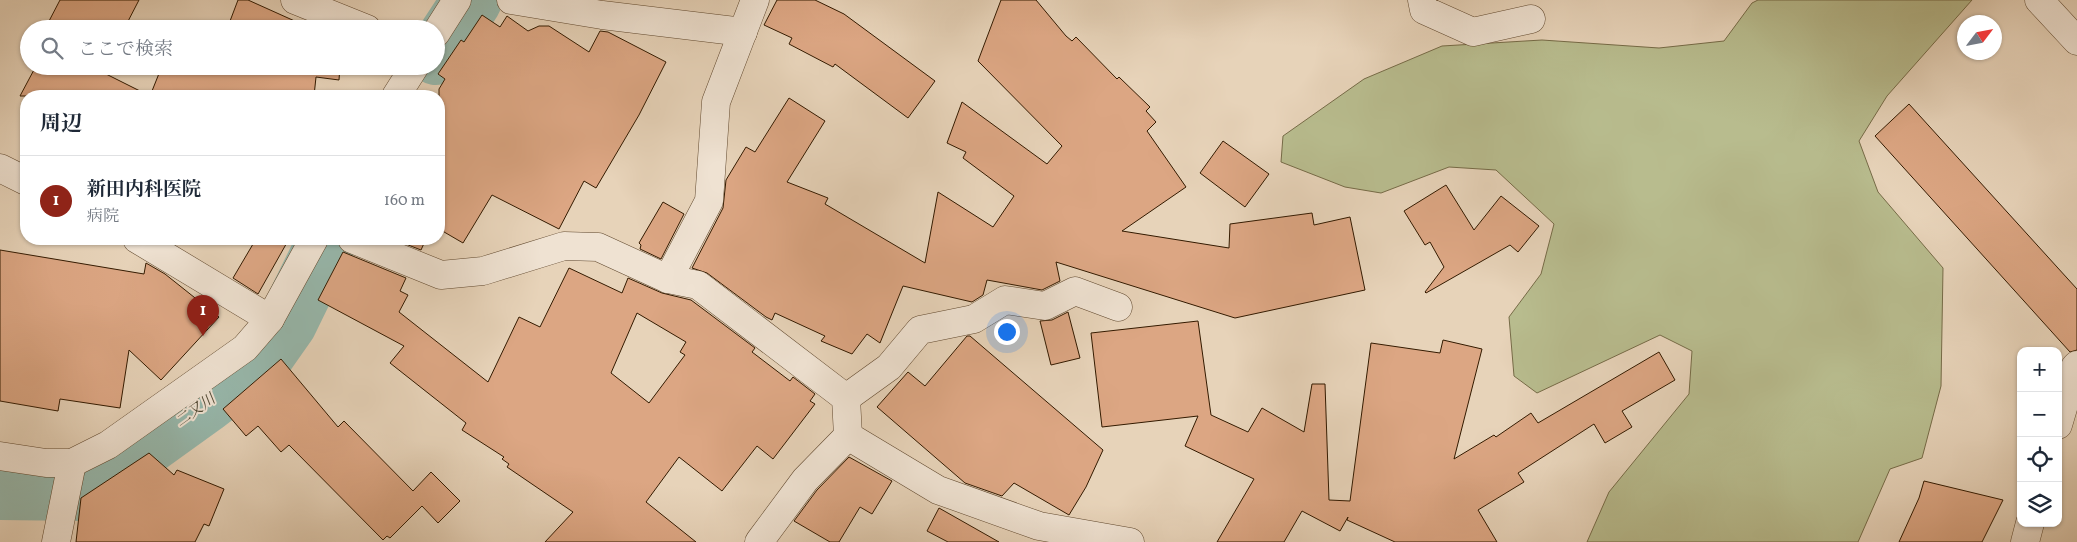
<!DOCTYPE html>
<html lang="ja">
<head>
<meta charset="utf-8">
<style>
  body { margin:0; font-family:Vollkorn,"Noto Serif JP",serif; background:#f2f2f3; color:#1f2937 }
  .controls { position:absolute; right:15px; bottom:15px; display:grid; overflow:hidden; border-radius:10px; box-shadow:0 1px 4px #0004 }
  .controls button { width:45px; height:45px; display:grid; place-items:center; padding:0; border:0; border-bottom:1px solid #e0e1e3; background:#fff; color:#1f2937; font:25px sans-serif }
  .compass { position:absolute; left:1957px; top:15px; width:45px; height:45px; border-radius:50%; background:#fff; box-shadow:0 1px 4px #0004; rotate:58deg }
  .you { position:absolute; left:1006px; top:331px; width:18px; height:18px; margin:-12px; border:4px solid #fff; border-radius:50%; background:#1a73e8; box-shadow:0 0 0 8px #1a73e833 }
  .badge { display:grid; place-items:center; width:32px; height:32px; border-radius:50%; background:#8f2418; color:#fff; font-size:16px; font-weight:700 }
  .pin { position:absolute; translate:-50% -41px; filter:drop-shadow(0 1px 2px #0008) }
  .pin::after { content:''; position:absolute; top:26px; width:18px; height:15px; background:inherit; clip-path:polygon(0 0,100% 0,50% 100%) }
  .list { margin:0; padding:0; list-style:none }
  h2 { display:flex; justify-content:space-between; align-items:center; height:65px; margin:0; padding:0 20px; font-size:21px }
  h2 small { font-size:16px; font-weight:400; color:#747a83 }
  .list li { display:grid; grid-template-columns:32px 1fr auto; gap:15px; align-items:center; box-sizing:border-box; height:90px; padding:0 20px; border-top:1px solid #e0e1e3 }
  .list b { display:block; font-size:19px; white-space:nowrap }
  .list p { margin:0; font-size:16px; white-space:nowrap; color:#747a83 }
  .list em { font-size:16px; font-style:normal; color:#747a83 }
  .icon { flex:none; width:28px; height:28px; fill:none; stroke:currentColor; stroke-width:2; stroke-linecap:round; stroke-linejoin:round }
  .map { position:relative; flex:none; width:2077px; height:542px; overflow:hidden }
  .search { position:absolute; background:#fff; box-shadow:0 1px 4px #0004; left:20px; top:20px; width:425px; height:55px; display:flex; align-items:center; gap:12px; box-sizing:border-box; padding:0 18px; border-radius:28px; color:#747a83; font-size:19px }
  .panel { position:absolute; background:#fff; box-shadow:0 1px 4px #0004; left:20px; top:90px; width:425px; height:155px; border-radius:20px }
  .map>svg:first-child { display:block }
  .green { fill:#b8bc8e; stroke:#766b47 }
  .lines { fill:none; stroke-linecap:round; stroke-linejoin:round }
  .river { stroke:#97b8ac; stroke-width:60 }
  .building { fill:#dca683; stroke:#331a00; fill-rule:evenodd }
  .minor-casing { stroke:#60482e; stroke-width:29 }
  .minor { stroke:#efe2d2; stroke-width:28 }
  .labels { text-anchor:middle; stroke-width:4; stroke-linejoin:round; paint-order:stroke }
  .water-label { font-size:15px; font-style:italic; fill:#514934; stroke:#efe2d2 }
</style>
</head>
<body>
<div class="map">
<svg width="2077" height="542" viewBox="0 0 2077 542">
  <rect width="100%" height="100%" fill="#e7d3b9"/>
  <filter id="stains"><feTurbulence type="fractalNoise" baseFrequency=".004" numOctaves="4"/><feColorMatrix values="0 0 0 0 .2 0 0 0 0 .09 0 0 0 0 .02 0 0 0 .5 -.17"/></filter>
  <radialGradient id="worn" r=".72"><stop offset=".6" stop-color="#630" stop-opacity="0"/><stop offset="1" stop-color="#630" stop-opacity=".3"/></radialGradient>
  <!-- green -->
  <path class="green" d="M 1758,0 L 1972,0 L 1887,96 L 1859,141 L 1878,192 L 1943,268 L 1941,386 L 1922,458 L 1890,469 L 1858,542 L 1587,542 L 1609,492 L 1689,394 L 1692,351 L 1660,335 L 1537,393 L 1514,376 L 1509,317 L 1541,274 L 1554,224 L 1496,170 L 1449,167 L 1381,193 L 1345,187 L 1281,162 L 1283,136 L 1364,79 L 1442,46 L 1542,40 L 1659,48 L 1724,41 L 1752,3 Z"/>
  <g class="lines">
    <!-- river -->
    <g class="river">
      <path d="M 436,55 L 472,0"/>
      <path d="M 0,490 L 83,491 L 204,404 L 261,360 L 287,323 L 328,239"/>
    </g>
  </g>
  <!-- building -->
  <g class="building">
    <path d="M 60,0 L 139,0 L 124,29 L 59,29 L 48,23 Z"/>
    <path d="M 238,0 L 248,0 L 308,27 L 308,29 L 227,29 Z"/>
    <path d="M 777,0 L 815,0 L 844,14 L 935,81 L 908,118 L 835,64 L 833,67 L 789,44 L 792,38 L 764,25 Z"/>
    <path d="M 1001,0 L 1036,0 L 1066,36 L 1072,41 L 1076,37 L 1117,79 L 1119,77 L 1150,107 L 1146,111 L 1156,122 L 1147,131 L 1186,187 L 1122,231 L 1229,248 L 1230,224 L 1312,213 L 1314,225 L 1350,217 L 1365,290 L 1235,318 L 1056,262 L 1060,281 L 1042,290 L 987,280 L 983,295 L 972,302 L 903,286 L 880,343 L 867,334 L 852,354 L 821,341 L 825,336 L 775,313 L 772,320 L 766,317 L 707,273 L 692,268 L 723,208 L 726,180 L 746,147 L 755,152 L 789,98 L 825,121 L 787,182 L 828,198 L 825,204 L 925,263 L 938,192 L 993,227 L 1014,196 L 963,158 L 966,152 L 947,143 L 962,102 L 1047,164 L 1062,146 L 978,61 Z"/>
    <path d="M 482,15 L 500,27 L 507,16 L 528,31 L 539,26 L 549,26 L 589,52 L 600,31 L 608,32 L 666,62 L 639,115 L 596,188 L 584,181 L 559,229 L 492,195 L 463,243 L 439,229 L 439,89 L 445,79 L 438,74 L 461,40 L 464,42 Z"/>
    <path d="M 36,66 L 90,66 L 150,96 L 20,96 Z"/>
    <path d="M 162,66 L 340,66 L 339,80 L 316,77 L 314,96 L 150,96 Z"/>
    <path d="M 1909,104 L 2077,289 L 2077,350 L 2070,352 L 1875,136 Z"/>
    <path d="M 1223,141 L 1269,174 L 1245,207 L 1200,173 Z"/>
    <path d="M 1446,185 L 1474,230 L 1501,196 L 1539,226 L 1518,252 L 1510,245 L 1426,293 L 1425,292 L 1444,267 L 1430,242 L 1425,245 L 1404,211 Z"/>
    <path d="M 663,202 L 684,214 L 661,259 L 640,249 L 641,245 L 639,243 Z"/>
    <path d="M 256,239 L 289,239 L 258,294 L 233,278 Z"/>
    <path d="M 393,239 L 426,239 L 421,250 Z"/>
    <path d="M 0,250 L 144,274 L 146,263 L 165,274 L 219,317 L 161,380 L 129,350 L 120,408 L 60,399 L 58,411 L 0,401 Z"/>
    <path d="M 343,252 L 406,278 L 400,291 L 408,295 L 399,312 L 488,382 L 519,317 L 540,327 L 569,268 L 622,293 L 628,278 L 662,293 L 691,300 L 755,348 L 752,352 L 790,381 L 793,377 L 815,394 L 810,401 L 815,404 L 773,459 L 757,446 L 722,491 L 679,457 L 646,502 L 696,542 L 545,542 L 573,512 L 507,467 L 509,464 L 502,459 L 504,457 L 462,430 L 466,423 L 390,363 L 404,346 L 318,300 ZM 637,313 L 686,342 L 680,352 L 685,355 L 649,403 L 611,373 Z"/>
    <path d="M 1068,312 L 1080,358 L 1051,365 L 1040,321 L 1052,320 Z"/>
    <path d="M 1198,321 L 1211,415 L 1248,432 L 1262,408 L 1304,432 L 1312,384 L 1325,384 L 1329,500 L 1350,501 L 1371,343 L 1440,353 L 1443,340 L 1482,349 L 1454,459 L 1494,435 L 1496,437 L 1531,413 L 1538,423 L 1659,352 L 1675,380 L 1622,411 L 1632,427 L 1605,443 L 1594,424 L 1518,473 L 1524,482 L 1478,510 L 1497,542 L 1395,542 L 1347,520 L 1348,517 L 1340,531 L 1302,511 L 1284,542 L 1217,542 L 1254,479 L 1185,446 L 1198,416 L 1102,427 L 1091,333 Z"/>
    <path d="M 967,336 L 970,336 L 1103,450 L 1086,487 L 1069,515 L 1014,483 L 1002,496 L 965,483 L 877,407 L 908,372 L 925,386 Z"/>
    <path d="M 281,359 L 338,427 L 344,421 L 413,491 L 431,472 L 460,501 L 438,523 L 422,506 L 390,538 L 387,536 L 383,540 L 289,445 L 281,452 L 258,426 L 246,436 L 223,409 Z"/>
    <path d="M 149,453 L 174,475 L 177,470 L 224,489 L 209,526 L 204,524 L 195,542 L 76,542 L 81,498 Z"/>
    <path d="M 849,457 L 892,481 L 872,514 L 860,507 L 839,542 L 830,542 L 794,521 L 817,490 Z"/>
    <path d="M 1924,481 L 2003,500 L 1982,542 L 1899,542 L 1919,498 Z"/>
    <path d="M 939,508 L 999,542 L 948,542 L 927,531 Z"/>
  </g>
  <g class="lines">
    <defs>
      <g id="minor">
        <path d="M 295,0 L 367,29"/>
        <path d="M 511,0 L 602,15 L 743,32"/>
        <path d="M 1422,0 L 1424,10 L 1473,32 L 1531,19"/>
        <path d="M 2039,0 L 2077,41"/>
        <path d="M 436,33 L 457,0"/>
        <path d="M 396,96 L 415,66"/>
        <path d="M 0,168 L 26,181"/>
        <path d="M 137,239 L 270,319"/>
        <path d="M 352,239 L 441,275 L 483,271 L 564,246 L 598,247 L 668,279 L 698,285 L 846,398 L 848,436 L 805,480 L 759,542"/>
        <path d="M 668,279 L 709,201 L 716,102 L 755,0"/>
        <path d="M 846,398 L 889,367 L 920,330 L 974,319 L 1005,300 L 1045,306 L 1075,291 L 1118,307"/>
        <path d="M 2058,425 L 2075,367 L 2077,365"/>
        <path d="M 848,436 L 938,490 L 1039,526 L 1130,542"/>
        <path d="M 0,456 L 46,463 L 72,463 L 108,445 L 245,348 L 270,319 L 314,239"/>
        <path d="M 56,542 L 72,463"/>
        <path d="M 2025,542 L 2030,523"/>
      </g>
    </defs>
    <!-- minor casing -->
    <use href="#minor" class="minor-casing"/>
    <!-- minor -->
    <use href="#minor" class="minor"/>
  </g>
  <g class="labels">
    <!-- water labels -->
    <g class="water-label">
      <text transform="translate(195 410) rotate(-36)" y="5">二又川</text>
    </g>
  </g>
  <rect width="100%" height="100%" filter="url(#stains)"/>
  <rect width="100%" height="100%" fill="url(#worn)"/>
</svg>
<div class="controls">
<button>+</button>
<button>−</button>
<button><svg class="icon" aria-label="locate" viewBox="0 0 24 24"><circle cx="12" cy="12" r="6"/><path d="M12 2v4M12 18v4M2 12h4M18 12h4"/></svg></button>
<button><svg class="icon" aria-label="layers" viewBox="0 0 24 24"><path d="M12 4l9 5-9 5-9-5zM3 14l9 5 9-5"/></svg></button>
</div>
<svg class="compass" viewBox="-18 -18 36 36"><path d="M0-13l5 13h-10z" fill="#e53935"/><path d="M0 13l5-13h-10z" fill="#747a83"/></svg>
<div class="you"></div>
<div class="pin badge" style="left:203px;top:336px">1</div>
<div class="search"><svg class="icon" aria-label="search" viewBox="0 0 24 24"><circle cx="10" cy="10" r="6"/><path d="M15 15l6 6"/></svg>ここで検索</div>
<section class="panel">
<h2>周辺<small></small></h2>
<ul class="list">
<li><span class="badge">1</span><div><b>新田内科医院</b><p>病院</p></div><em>160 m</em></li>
</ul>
</section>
</div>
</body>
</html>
